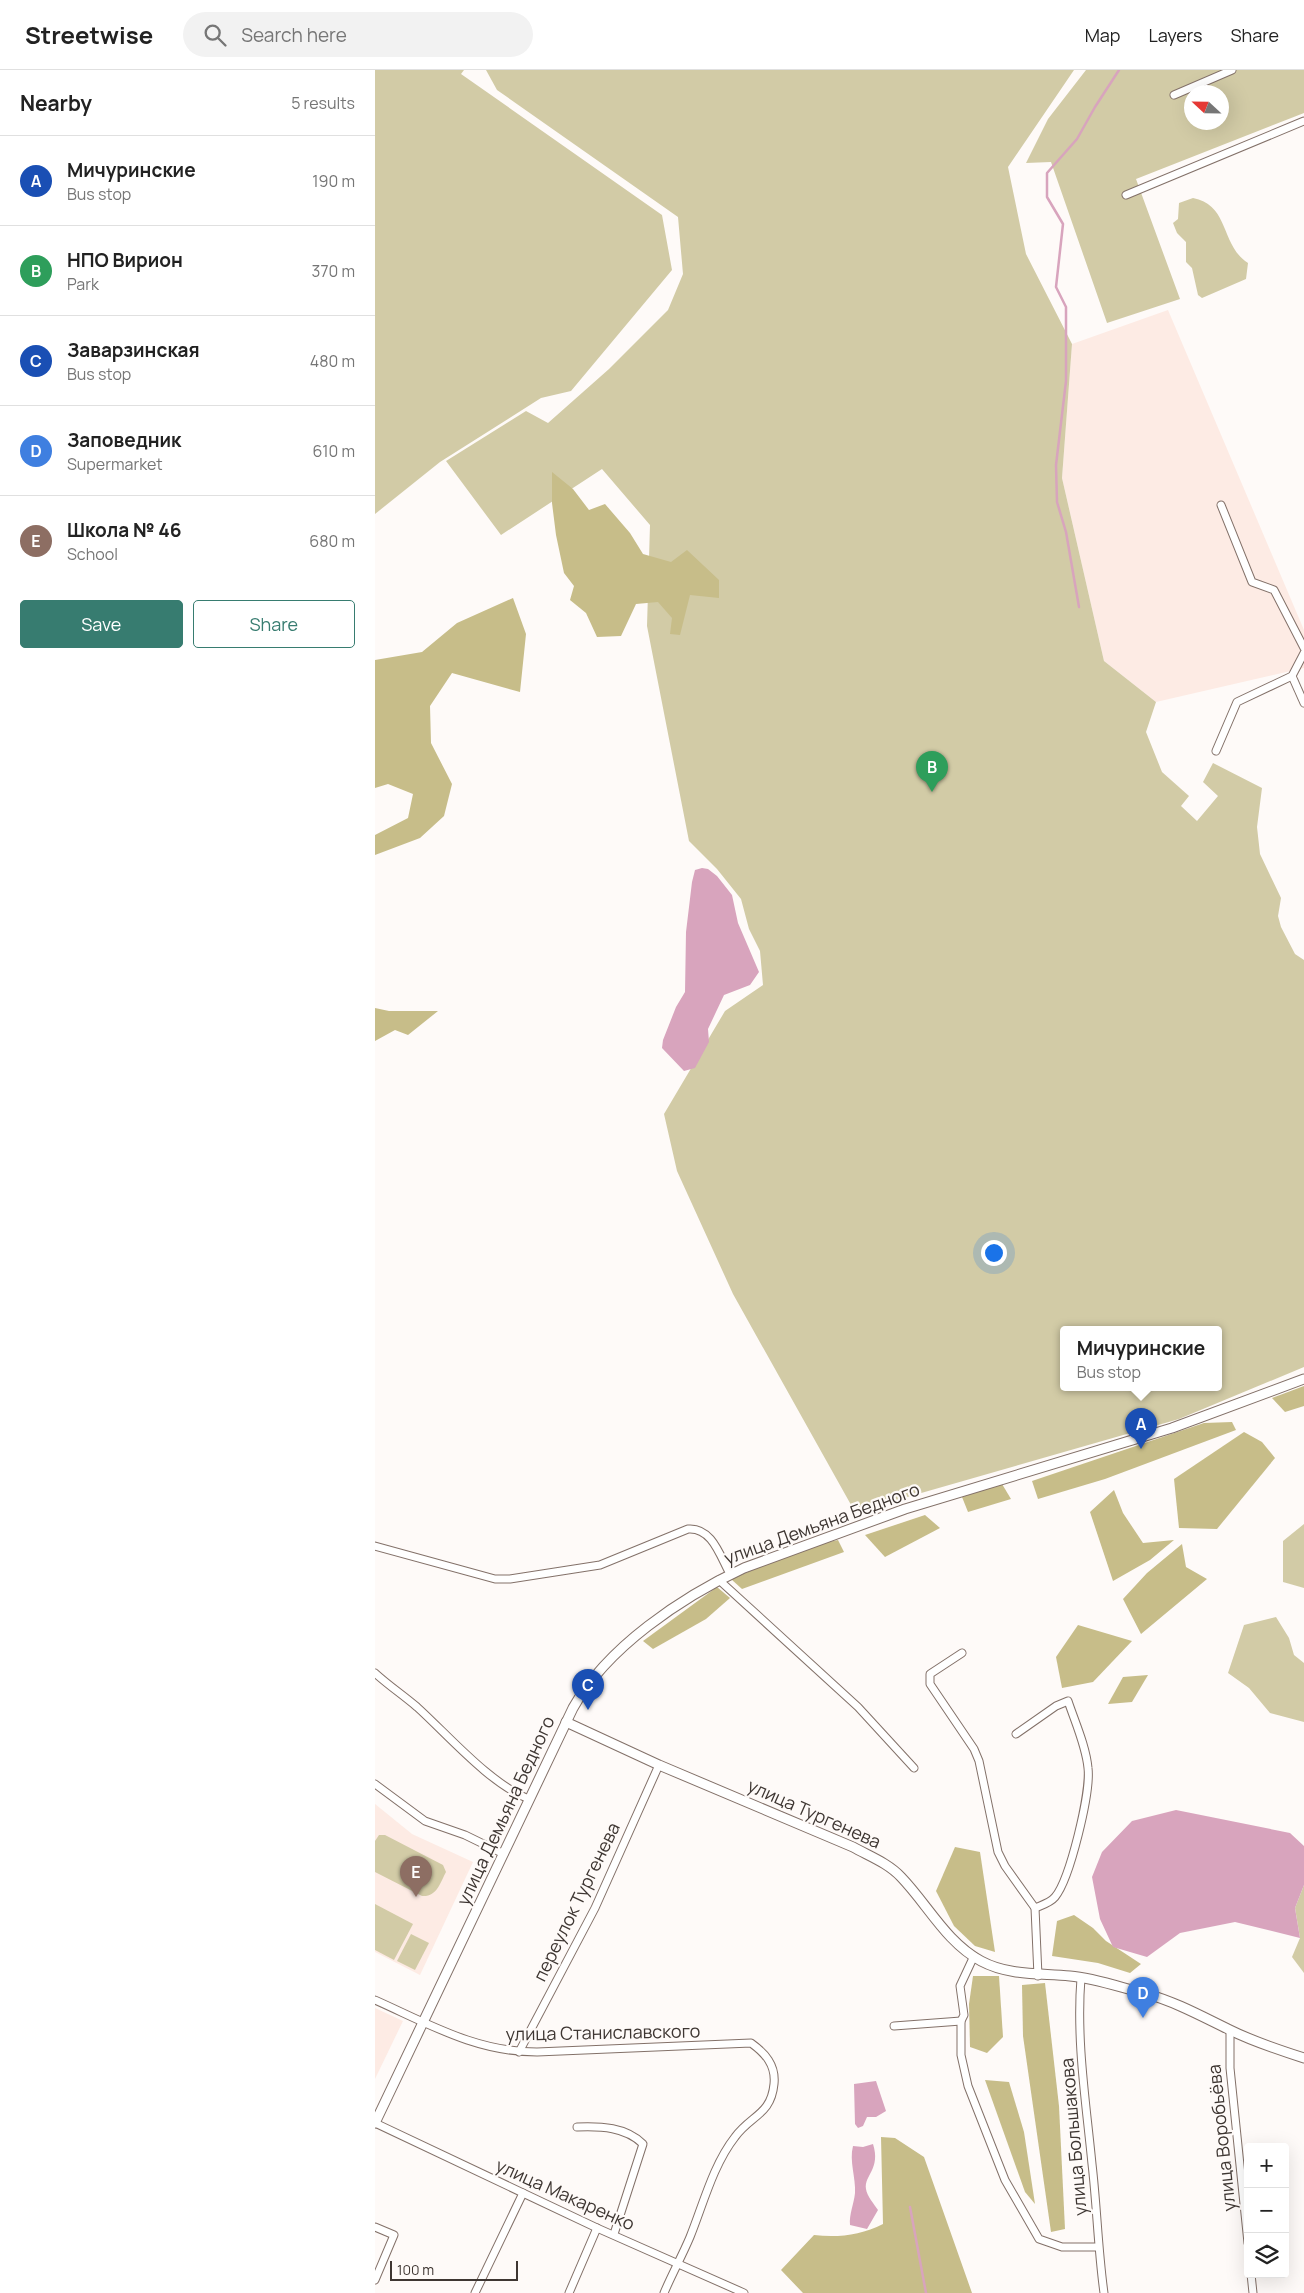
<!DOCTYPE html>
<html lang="en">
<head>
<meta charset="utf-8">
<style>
  body { margin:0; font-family:Manrope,sans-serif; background:#f2f2f2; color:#222 }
  .controls { position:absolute; right:15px; bottom:15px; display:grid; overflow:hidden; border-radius:5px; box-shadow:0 5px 20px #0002 }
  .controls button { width:45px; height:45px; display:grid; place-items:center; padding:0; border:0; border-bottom:1px solid #e0e0e0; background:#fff; color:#222; font:25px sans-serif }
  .compass { position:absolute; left:809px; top:15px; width:45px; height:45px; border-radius:50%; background:#fff; box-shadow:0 5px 20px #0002; rotate:292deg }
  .scale { position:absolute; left:15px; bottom:12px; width:128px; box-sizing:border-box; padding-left:5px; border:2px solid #3e3632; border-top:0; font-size:14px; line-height:18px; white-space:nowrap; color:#3e3632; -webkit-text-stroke:4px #fefaf8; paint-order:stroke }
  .you { position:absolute; left:618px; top:1182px; width:18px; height:18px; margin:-12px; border:4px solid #fff; border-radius:50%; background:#1a73e8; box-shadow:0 0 0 8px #1a73e833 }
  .badge { display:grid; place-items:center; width:32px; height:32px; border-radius:50%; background:#377c70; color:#fff; font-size:16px; font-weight:700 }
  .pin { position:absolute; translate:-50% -41px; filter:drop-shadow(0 1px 2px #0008) }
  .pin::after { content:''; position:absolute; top:26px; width:18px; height:15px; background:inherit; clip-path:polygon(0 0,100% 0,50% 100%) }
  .popup { position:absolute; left:685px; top:1256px; width:162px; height:65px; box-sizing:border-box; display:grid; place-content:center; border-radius:5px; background:#fff; filter:drop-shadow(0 1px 4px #0005); font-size:16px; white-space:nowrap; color:#767676 }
  .popup b { font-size:19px; color:#222 }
  .popup::after { content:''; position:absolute; left:50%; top:100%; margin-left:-10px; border:10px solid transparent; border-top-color:#fff }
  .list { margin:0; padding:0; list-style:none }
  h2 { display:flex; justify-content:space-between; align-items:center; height:65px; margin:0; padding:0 20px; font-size:21px }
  h2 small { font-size:16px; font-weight:400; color:#767676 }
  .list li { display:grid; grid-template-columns:32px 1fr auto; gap:15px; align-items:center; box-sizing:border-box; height:90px; padding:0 20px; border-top:1px solid #e0e0e0 }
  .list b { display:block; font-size:19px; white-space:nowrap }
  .list p { margin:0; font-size:16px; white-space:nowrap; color:#767676 }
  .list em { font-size:16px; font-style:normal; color:#767676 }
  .actions { display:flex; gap:10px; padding:15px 20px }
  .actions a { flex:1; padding:11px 0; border:1px solid #377c70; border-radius:5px; text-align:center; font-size:18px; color:#377c70 }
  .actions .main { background:#377c70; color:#fff }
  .icon { flex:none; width:28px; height:28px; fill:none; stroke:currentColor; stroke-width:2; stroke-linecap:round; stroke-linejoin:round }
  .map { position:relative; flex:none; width:929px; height:2223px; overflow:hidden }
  header { display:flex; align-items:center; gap:30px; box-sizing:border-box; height:70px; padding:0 25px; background:#fff; border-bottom:1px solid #e0e0e0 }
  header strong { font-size:24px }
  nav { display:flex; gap:28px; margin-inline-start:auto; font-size:18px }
  .search { width:350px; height:45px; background:#f2f2f2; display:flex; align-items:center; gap:12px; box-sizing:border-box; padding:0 18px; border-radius:28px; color:#767676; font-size:19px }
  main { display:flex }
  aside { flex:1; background:#fff }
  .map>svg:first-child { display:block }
  .built { fill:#fdebe4 }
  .green { fill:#d2cba6; fill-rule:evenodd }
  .forest { fill:#c7bd89 }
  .water { fill:#d8a4bd }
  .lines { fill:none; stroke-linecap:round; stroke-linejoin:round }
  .stream { stroke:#d8a4bd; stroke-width:2.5 }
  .minor-casing { stroke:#837169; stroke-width:9 }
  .tertiary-casing { stroke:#837169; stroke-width:11 }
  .minor { stroke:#fff; stroke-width:7 }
  .tertiary { stroke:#fff; stroke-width:9 }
  .labels { text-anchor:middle; stroke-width:4.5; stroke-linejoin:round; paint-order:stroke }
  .street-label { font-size:18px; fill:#3e3632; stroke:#fefaf8 }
</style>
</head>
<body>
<header>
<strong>Streetwise</strong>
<div class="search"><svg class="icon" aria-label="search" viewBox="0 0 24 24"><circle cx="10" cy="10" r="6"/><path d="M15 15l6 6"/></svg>Search here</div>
<nav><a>Map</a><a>Layers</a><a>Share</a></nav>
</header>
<main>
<aside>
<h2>Nearby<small>5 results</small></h2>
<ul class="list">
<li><span class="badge" style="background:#1a4fb4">A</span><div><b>Мичуринские</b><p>Bus stop</p></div><em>190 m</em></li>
<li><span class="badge" style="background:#2e9e5b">B</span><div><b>НПО Вирион</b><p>Park</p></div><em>370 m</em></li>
<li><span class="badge" style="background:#1a4fb4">C</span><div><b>Заварзинская</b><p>Bus stop</p></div><em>480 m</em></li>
<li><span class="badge" style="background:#3f7fe0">D</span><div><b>Заповедник</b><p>Supermarket</p></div><em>610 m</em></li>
<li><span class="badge" style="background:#8d6e63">E</span><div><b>Школа № 46</b><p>School</p></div><em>680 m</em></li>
</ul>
<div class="actions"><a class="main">Save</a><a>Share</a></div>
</aside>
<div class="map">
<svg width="929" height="2223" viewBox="0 0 929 2223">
  <rect width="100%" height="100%" fill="#fefaf8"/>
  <!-- built -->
  <g class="built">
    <path d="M 793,240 L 929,560 L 929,598 L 781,632 L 729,591 L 687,408 L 697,274 Z"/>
    <path d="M 0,1734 L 37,1764 L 98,1792 L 45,1905 L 0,1882 Z"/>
    <path d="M 0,1938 L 28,1951 L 0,2009 Z"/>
  </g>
  <!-- green -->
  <g class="green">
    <path d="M 0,0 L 89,0 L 86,4 L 287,145 L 297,200 L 196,321 L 166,328 L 65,392 L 0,444 Z"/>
    <path d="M 111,0 L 699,0 L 633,97 L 651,184 L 697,274 L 687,408 L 729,591 L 781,632 L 771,662 L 787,702 L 814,726 L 806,736 L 822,751 L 843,726 L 828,712 L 838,693 L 887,718 L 882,757 L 885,784 L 906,828 L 903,846 L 906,857 L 920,884 L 929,890 L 929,1297 L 804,1349 L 480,1442 L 358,1224 L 302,1101 L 289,1044 L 350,941 L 388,915 L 385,881 L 374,859 L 366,829 L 342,799 L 314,771 L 272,556 L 275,455 L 227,399 L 126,465 L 71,391 L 151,341 L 173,353 L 234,299 L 293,240 L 308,204 L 303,147 L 122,20 ZM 688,1260 L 844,1260 L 844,1318 L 688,1318 Z"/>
    <path d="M 711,0 L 929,0 L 929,43 L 761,109 L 805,229 L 732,253 L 676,92 L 651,93 L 673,49 ZM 816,22 L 846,22 L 846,52 L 816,52 Z"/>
    <path d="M 818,128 C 855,135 845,175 873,193 L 871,209 L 827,228 L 823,225 L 817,198 L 811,192 L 811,172 L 802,163 L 798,153 L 803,149 L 804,133 Z"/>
    <path d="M 929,1454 L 929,1518 L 908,1512 L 908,1471 Z"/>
    <path d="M 901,1547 L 914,1568 L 919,1585 L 929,1593 L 929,1652 L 895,1643 L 874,1618 L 853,1603 L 869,1555 Z"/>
    <path d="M 4,1765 L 10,1765 L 68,1795 L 71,1802 C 65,1813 62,1827 47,1826 L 0,1802 L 0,1771 Z"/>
    <path d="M 929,1815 L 929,1903 L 917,1887 L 925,1868 L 920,1838 Z"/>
    <path d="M 0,1834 L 38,1854 L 19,1890 L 0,1880 Z"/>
    <path d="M 36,1864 L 54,1873 L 40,1900 L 22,1891 Z"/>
  </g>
  <!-- forest -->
  <g class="forest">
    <path d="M 177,402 L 198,419 L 214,440 L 230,434 L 255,463 L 268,484 L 296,492 L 312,480 L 344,510 L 344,528 L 315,525 L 305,565 L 295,564 L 297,548 L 283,532 L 261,534 L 246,566 L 222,567 L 211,543 L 195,530 L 199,516 L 189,503 L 181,465 L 177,433 Z"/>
    <path d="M 138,528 L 151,564 L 145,622 L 77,603 L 55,636 L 56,673 L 77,714 L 69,746 L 45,768 L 0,785 L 0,765 L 33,748 L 38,724 L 13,714 L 0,718 L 0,590 L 47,582 L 82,553 Z"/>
    <path d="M 0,938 L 14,941 L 63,941 L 33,965 L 20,960 L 0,971 Z"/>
    <path d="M 929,1316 L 929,1336 L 910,1342 L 897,1328 Z"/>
    <path d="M 857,1352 L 861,1360 L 730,1409 L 663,1429 L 657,1411 L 829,1353 Z"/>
    <path d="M 869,1362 L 887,1372 L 900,1388 L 842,1459 L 804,1458 L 799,1409 Z"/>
    <path d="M 627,1414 L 636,1429 L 593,1442 L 587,1427 Z"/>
    <path d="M 739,1420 L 748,1443 L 768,1473 L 799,1470 L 775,1490 L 738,1511 L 715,1442 Z"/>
    <path d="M 550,1445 L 565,1458 L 510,1487 L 490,1465 Z"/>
    <path d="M 463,1470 L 469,1482 L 367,1519 L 356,1509 L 435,1476 Z"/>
    <path d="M 807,1474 L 811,1497 L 832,1509 L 766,1564 L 748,1529 L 772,1503 Z"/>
    <path d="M 342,1517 L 355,1528 L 331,1549 L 278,1579 L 268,1571 Z"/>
    <path d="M 703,1555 L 757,1571 L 718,1612 L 687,1618 L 681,1587 Z"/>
    <path d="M 773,1605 L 757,1632 L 733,1634 L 748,1607 Z"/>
    <path d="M 580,1777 L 605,1782 L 620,1882 L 600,1876 L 579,1856 L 561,1821 Z"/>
    <path d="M 699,1845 L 718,1858 L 731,1871 L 766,1894 L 755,1903 L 723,1893 L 677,1886 L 682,1851 Z"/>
    <path d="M 598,1906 L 624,1906 L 628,1967 L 612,1983 L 595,1977 L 594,1934 Z"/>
    <path d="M 670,1913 L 684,2036 L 690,2159 L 676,2162 L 648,1966 L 647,1915 Z"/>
    <path d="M 610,2010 L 634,2012 L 649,2062 L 660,2134 L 650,2122 Z"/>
    <path d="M 506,2067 L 520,2068 L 549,2087 L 597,2223 L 428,2223 L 406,2200 L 439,2165 C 463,2168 486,2165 508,2154 Z"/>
  </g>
  <!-- water -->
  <g class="water">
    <path d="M 327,798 L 333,799 L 342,806 L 357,825 L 363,853 L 384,902 L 375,915 L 349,925 L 333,959 L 334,972 L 320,998 L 309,1001 L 287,978 L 288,970 L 301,937 L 310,922 L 311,862 L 317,812 L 320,800 Z"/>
    <path d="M 801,1740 L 915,1763 L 929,1776 L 929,1815 L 920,1838 L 925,1868 L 860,1852 L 805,1863 L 772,1887 L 738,1877 L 725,1849 L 717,1807 L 727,1782 L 757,1751 Z"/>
    <path d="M 501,2011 L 511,2041 L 501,2047 L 492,2047 L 488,2056 L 483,2058 L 480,2054 L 479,2014 Z"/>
    <path d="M 498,2074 C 506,2099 489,2105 491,2119 C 492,2126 499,2134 503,2140 L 492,2159 L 475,2155 C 474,2144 479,2134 480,2123 C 481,2108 474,2091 478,2076 L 488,2077 Z"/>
  </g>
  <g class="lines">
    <!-- stream -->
    <g class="stream">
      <path d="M 704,537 L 691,462 L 682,432 L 681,395 L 691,311 L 691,237 L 681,217 L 688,154 L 672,127 L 672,103 L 702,69 L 720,37 L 744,0"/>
      <path d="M 535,2137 L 551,2223"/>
    </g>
    <defs>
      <g id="minor">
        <path d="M 799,25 L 857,0"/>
        <path d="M 751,125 L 929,51"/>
        <path d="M 846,435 L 877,512 L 899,520 L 929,578"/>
        <path d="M 917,606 L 929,633"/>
        <path d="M 841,681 L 862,632 L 917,606 L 929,583"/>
        <path d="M 0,1476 L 120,1509 L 135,1509 L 225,1495 L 313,1459 C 337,1457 345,1486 355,1504"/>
        <path d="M 344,1510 L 483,1637 L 539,1698"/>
        <path d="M 587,1583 L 555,1604 L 555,1614 L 599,1679 L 604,1691 L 623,1782 L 630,1796 L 660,1838 L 663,1906"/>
        <path d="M 0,1603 C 13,1615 28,1625 42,1637 C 74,1666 115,1714 154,1729"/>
        <path d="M 641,1664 L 681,1636 L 693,1631 C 700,1652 711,1676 713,1698 C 716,1722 695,1809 680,1827 C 675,1833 667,1835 660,1838"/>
        <path d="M 0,1714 L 50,1751 L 90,1765 L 129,1784"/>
        <path d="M 599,1886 L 585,1916 L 589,1945 L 586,1951 L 586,1985 L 593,2016 L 630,2110 L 664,2169 L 687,2177 L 723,2177"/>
        <path d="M 706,1908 C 701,1970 711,2032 717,2094 C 722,2137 723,2180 729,2223"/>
        <path d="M 0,1930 C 54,1954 101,1982 162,1982 L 376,1973 C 390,1983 401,1995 399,2014 C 396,2045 376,2045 360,2067 C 338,2095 328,2135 315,2167 C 307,2186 297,2204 289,2223"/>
        <path d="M 519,1956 L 586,1951"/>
        <path d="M 855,1960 L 855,1998 L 873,2173"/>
        <path d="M 144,1982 L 220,1838 L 284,1695"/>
        <path d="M 0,2053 L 222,2158 L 369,2223"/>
        <path d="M 202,2057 C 226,2056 251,2057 268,2074 L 239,2164"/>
        <path d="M 0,2157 L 19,2165 L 0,2210"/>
        <path d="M 876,2204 L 878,2223"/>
        <path d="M 100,2223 L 148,2123"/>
        <path d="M 194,2223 L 222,2158"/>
      </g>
      <g id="tertiary">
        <path d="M 191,1652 L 284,1695 L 478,1777 C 494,1786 513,1793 526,1807 C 553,1835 571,1872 606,1891 C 634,1906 665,1903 695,1906 C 720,1908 747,1918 772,1924 C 801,1932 828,1947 855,1960 C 879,1972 904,1980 929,1988"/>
        <path d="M 0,2053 L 198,1638 C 232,1577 307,1527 369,1498 L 530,1439 L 797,1358 L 929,1309"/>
      </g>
    </defs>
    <!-- minor casing -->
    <use href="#minor" class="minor-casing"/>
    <!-- tertiary casing -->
    <use href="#tertiary" class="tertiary-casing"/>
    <!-- minor -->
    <use href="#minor" class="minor"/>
    <!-- tertiary -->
    <use href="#tertiary" class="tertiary"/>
  </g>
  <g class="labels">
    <!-- street labels -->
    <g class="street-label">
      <text transform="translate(447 1454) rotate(-20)" y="6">улица Демьяна Бедного</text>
      <text transform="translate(131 1741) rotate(-65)" y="6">улица Демьяна Бедного</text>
      <text transform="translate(439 1744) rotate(24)" y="6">улица Тургенева</text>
      <text transform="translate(202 1832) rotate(-64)" y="6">переулок Тургенева</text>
      <text transform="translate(228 1963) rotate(-1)" y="6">улица Станиславского</text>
      <text transform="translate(699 2067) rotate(-95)" y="6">улица Большакова</text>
      <text transform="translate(847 2068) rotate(-96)" y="6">улица Воробьёва</text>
      <text transform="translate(190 2125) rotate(24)" y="6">улица Макаренко</text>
    </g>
  </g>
</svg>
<div class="controls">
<button>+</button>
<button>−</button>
<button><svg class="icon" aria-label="layers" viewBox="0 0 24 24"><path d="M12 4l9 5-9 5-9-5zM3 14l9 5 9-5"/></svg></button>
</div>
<svg class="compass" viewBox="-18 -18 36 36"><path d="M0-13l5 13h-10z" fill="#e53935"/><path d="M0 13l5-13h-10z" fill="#767676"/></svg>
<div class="scale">100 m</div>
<div class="you"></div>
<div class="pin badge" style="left:766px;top:1379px;background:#1a4fb4">A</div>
<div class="popup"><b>Мичуринские</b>Bus stop</div>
<div class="pin badge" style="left:557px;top:722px;background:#2e9e5b">B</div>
<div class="pin badge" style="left:213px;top:1640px;background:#1a4fb4">C</div>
<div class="pin badge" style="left:768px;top:1948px;background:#3f7fe0">D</div>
<div class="pin badge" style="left:41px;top:1827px;background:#8d6e63">E</div>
</div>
</main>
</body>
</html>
